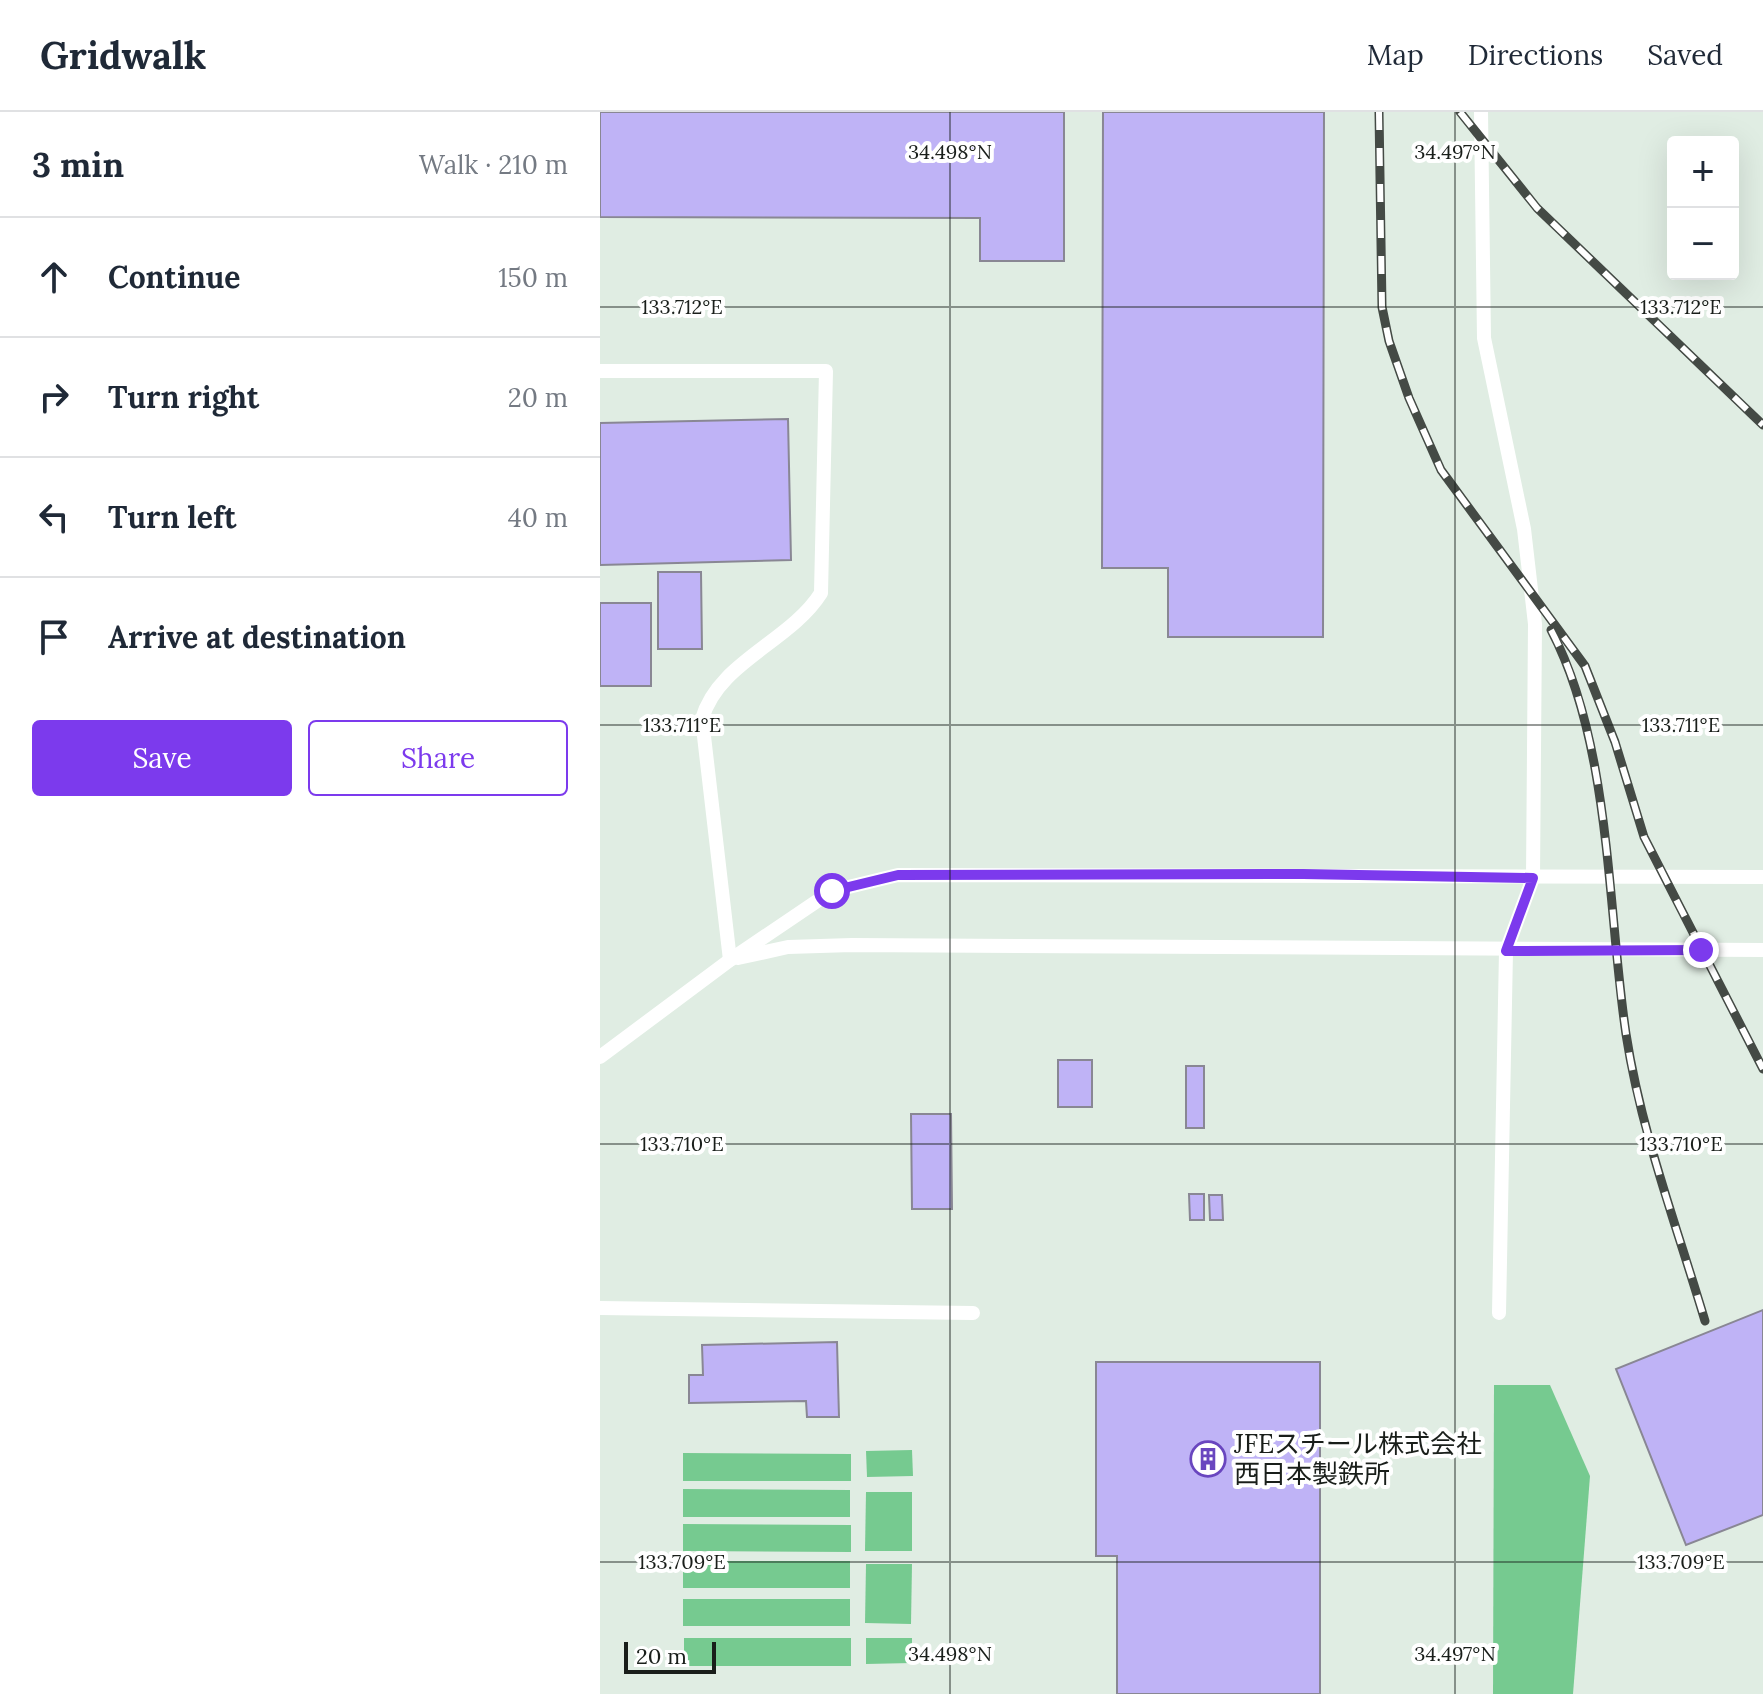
<!DOCTYPE html>
<html lang="en">
<head>
<meta charset="utf-8">
<style>
  body { margin:0; font-family:Lora,"Noto Sans JP",serif; background:#f6f6f7; color:#1f2937 }
  .controls { position:absolute; right:24px; top:24px; display:grid; overflow:hidden; border-radius:8px; box-shadow:0 8px 32px #0002 }
  .controls button { width:72px; height:72px; display:grid; place-items:center; padding:0; border:0; border-bottom:2px solid #e0e1e3; background:#fff; color:#1f2937; font:40px sans-serif }
  .scale { position:absolute; left:24px; bottom:20px; width:92px; box-sizing:border-box; padding-left:8px; border:4px solid #191e1a; border-top:0; font-size:22px; line-height:28px; white-space:nowrap; color:#191e1a; -webkit-text-stroke:6px #fff; paint-order:stroke }
  .stop { position:absolute; width:24px; height:24px; margin:-18px; border:6px solid #7c3aed; border-radius:50%; background:#fff }
  .stop.end { background:#7c3aed; border-color:#fff; box-shadow:0 2px 8px #0008 }
  .list { margin:0; padding:0; list-style:none }
  h2 { display:flex; justify-content:space-between; align-items:center; height:104px; margin:0; padding:0 32px; font-size:34px }
  h2 small { font-size:26px; font-weight:400; color:#747a83 }
  .list li { display:grid; grid-template-columns:52px 1fr auto; gap:24px; align-items:center; box-sizing:border-box; height:120px; padding:0 32px; border-top:2px solid #e0e1e3 }
  .list b { display:block; font-size:30px; white-space:nowrap }
  .list em { font-size:26px; font-style:normal; color:#747a83 }
  .actions { display:flex; gap:16px; padding:24px 32px }
  .actions a { flex:1; padding:18px 0; border:2px solid #7c3aed; border-radius:8px; text-align:center; font-size:28px; color:#7c3aed }
  .actions .main { background:#7c3aed; color:#fff }
  .icon { flex:none; width:44px; height:44px; fill:none; stroke:currentColor; stroke-width:2; stroke-linecap:round; stroke-linejoin:round }
  .map { position:relative; flex:none; width:1163px; height:1582px; overflow:hidden }
  header { display:flex; align-items:center; gap:48px; box-sizing:border-box; height:112px; padding:0 40px; background:#fff; border-bottom:2px solid #e0e1e3 }
  header strong { font-size:38px }
  nav { display:flex; gap:44px; margin-inline-start:auto; font-size:28px }
  main { display:flex }
  aside { flex:1; background:#fff }
  .map>svg:first-child { display:block }
  .water { fill:#76ca90 }
  .building { fill:#bfb3f6; stroke:#898794; stroke-width:2 }
  .lines { fill:none; stroke-linecap:round; stroke-linejoin:round }
  .service { stroke:#fff; stroke-width:14 }
  .rail-casing { stroke:#444a45; stroke-width:9 }
  .rail { stroke:#fff; stroke-width:6; stroke-dasharray:18; stroke-linecap:butt }
  .route { stroke:#7c3aed; stroke-width:10 }
  .ticks { fill:none; stroke:#191e1a; stroke-width:2; stroke-opacity:0.45 }
  .labels { text-anchor:middle; stroke-width:8; stroke-linejoin:round; paint-order:stroke }
  .poi-label { font-size:26px; fill:#191e1a; stroke:#fff; text-anchor:start }
  .ticks-label { font-size:20px; text-anchor:middle; fill:#191e1a; stroke:#fff; stroke-width:8; stroke-linejoin:round; paint-order:stroke }
</style>
</head>
<body>
<header>
<strong>Gridwalk</strong>
<nav><a>Map</a><a>Directions</a><a>Saved</a></nav>
</header>
<main>
<aside>
<h2>3 min<small>Walk · 210 m</small></h2>
<ul class="list">
<li><svg class="icon" aria-label="ahead" viewBox="0 0 24 24"><path d="M12 20V5M6 11l6-6 6 6"/></svg><div><b>Continue</b></div><em>150 m</em></li>
<li><svg class="icon" aria-label="right" viewBox="0 0 24 24"><path d="M7 20v-9h11M14 6l5 5-5 5"/></svg><div><b>Turn right</b></div><em>20 m</em></li>
<li><svg class="icon" aria-label="left" viewBox="0 0 24 24"><path d="M17 20v-9H6M10 6l-5 5 5 5"/></svg><div><b>Turn left</b></div><em>40 m</em></li>
<li><svg class="icon" aria-label="arrive" viewBox="0 0 24 24"><path d="M6 21V4h12l-3 4 3 4H6"/></svg><div><b>Arrive at destination</b></div></li>
</ul>
<div class="actions"><a class="main">Save</a><a>Share</a></div>
</aside>
<div class="map">
<svg width="1163" height="1582" viewBox="0 0 1163 1582">
  <rect width="100%" height="100%" fill="#e0ede3"/>
  <!-- water -->
  <g class="water">
    <path d="M 894,1273 L 950,1273 L 990,1364 L 973,1582 L 893,1582 Z"/>
    <path d="M 312,1338 L 313,1364 L 267,1365 L 266,1339 Z"/>
    <path d="M 83,1341 L 251,1342 L 251,1369 L 83,1369 Z"/>
    <path d="M 83,1377 L 250,1378 L 250,1405 L 83,1405 Z"/>
    <path d="M 266,1380 L 312,1380 L 312,1439 L 265,1439 Z"/>
    <path d="M 83,1412 L 251,1413 L 251,1440 L 83,1439 Z"/>
    <rect x="83" y="1449" width="167" height="27"/>
    <path d="M 266,1452 L 312,1452 L 311,1512 L 265,1511 Z"/>
    <rect x="83" y="1487" width="167" height="27"/>
    <rect x="84" y="1526" width="167" height="28"/>
    <path d="M 266,1526 L 312,1526 L 312,1551 L 266,1552 Z"/>
  </g>
  <!-- building -->
  <g class="building">
    <path d="M 0,0 L 464,0 L 464,149 L 380,149 L 380,106 L 0,105 Z"/>
    <path d="M 503,0 L 724,0 L 723,525 L 568,525 L 568,456 L 502,456 Z"/>
    <path d="M 188,307 L 191,448 L 0,453 L 0,311 Z"/>
    <path d="M 58,460 L 101,460 L 102,537 L 58,537 Z"/>
    <rect x="0" y="491" width="51" height="83"/>
    <rect x="458" y="948" width="34" height="47"/>
    <rect x="586" y="954" width="18" height="62"/>
    <path d="M 311,1002 L 351,1002 L 352,1097 L 312,1097 Z"/>
    <path d="M 589,1082 L 604,1082 L 604,1108 L 590,1108 Z"/>
    <path d="M 609,1083 L 622,1083 L 623,1108 L 610,1108 Z"/>
    <path d="M 1163,1198 L 1163,1403 L 1086,1433 L 1016,1257 Z"/>
    <path d="M 237,1230 L 239,1305 L 207,1305 L 206,1289 L 89,1291 L 89,1263 L 103,1263 L 102,1233 Z"/>
    <path d="M 496,1250 L 720,1250 L 720,1582 L 517,1582 L 517,1444 L 496,1444 Z"/>
  </g>
  <g class="lines">
    <!-- service -->
    <g class="service">
      <path d="M 881,0 L 884,226 L 924,417 L 935,512 L 933,766 L 906,839 L 899,1201"/>
      <path d="M 0,259 L 226,259 L 221,481 C 190,530 118,550 102,607 L 130,848"/>
      <path d="M 138,846 L 188,835 L 252,833 L 1163,838"/>
      <path d="M 0,945 L 130,848 L 232,779 L 298,763 L 1163,765"/>
      <path d="M 0,1196 L 373,1201"/>
    </g>
    <defs>
      <g id="rail">
        <path d="M 779,0 L 782,195 L 789,229 L 809,286 L 841,358 L 985,554 L 1015,630 L 1044,725 L 1163,957"/>
        <path d="M 860,0 L 937,96 L 1163,313"/>
        <path d="M 951,518 C 1011,632 1007,794 1026,922 C 1041,1020 1077,1115 1105,1209"/>
      </g>
    </defs>
    <!-- rail casing -->
    <use href="#rail" class="rail-casing"/>
    <!-- rail -->
    <use href="#rail" class="rail"/>
  </g>
  <g class="lines">
    <!-- route -->
    <path class="route" d="M 232,779 L 298,763 L 703,762 L 933,766 L 906,839 L 1101,838"/>
  </g>
  <!-- ticks -->
  <path class="ticks" d="M 350,0 L 350,1582M 855,0 L 855,1582M 0,195 L 1163,195M 0,613 L 1163,613M 0,1032 L 1163,1032M 0,1450 L 1163,1450"/>
  <!-- icons -->
  <defs>
    <symbol id="building-ring" viewBox="-11 -11 22 22"><circle r="9.5" fill="#fff" stroke="#6946bf" stroke-width="1.5"/><path d="M-4-6H4V6H1V3H-1V6H-4ZM-2.5-4.3h1.7v1.8h-1.7ZM.8-4.3h1.7v1.8H.8ZM-2.5-1h1.7V.8h-1.7ZM.8-1h1.7V.8H.8Z" fill="#6946bf"/></symbol>
  </defs>
  <g fill-rule="evenodd">
    <use href="#building-ring" x="588" y="1327" width="40" height="40"/>
  </g>
  <g class="labels">
    <!-- poi labels -->
    <g class="poi-label">
      <text x="634" y="1341">JFEスチール株式会社<tspan x="634" dy="30">西日本製鉄所</tspan></text>
    </g>
  </g>
  <g class="ticks-label">
    <text x="350" y="47">34.498°N</text>
    <text x="855" y="47">34.497°N</text>
    <text x="1081" y="202">133.712°E</text>
    <text x="82" y="202">133.712°E</text>
    <text x="1081" y="620">133.711°E</text>
    <text x="82" y="620">133.711°E</text>
    <text x="1081" y="1039">133.710°E</text>
    <text x="82" y="1039">133.710°E</text>
    <text x="1081" y="1457">133.709°E</text>
    <text x="82" y="1457">133.709°E</text>
    <text x="350" y="1549">34.498°N</text>
    <text x="855" y="1549">34.497°N</text>
  </g>
</svg>
<div class="controls">
<button>+</button>
<button>−</button>
</div>
<div class="scale">20 m</div>
<div class="stop" style="left:232px;top:779px"></div>
<div class="stop end" style="left:1101px;top:838px"></div>
</div>
</main>
</body>
</html>
